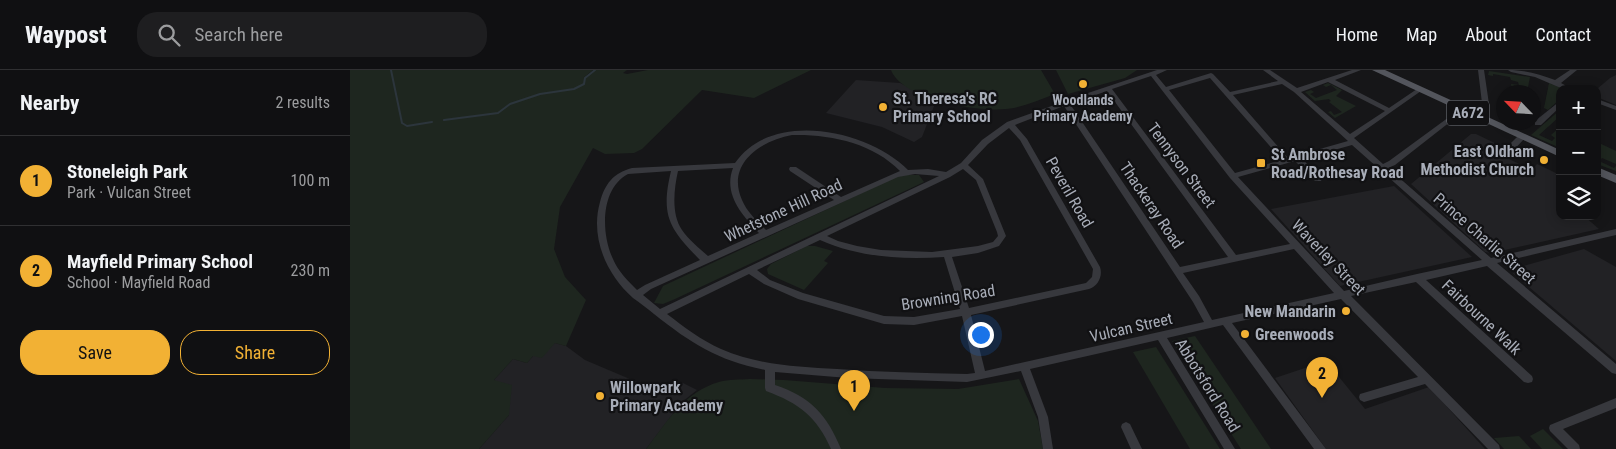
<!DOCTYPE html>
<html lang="en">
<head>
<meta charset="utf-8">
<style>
  body { margin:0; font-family:"Roboto Condensed",sans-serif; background:#1e1e20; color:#f1f3f6 }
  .controls { position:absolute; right:15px; top:15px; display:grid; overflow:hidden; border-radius:10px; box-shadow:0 2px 12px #0003 }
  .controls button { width:45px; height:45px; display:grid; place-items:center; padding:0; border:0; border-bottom:1px solid #303032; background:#101012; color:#f1f3f6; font:25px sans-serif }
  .compass { position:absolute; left:1146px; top:15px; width:45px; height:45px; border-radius:50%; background:#101012; box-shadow:0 2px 12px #0003; rotate:295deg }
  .you { position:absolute; left:630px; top:264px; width:18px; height:18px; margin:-12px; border:4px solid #fff; border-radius:50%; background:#1a73e8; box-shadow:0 0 0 8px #1a73e833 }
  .badge { display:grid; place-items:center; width:32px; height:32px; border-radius:50%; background:#f2b134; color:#111; font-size:16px; font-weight:700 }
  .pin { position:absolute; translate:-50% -41px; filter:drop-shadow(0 1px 2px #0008) }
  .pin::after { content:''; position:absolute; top:26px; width:18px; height:15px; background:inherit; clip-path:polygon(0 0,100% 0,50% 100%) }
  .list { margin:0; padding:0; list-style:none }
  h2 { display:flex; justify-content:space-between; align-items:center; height:65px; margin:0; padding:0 20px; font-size:21px }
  h2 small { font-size:16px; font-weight:400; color:#9c9d9f }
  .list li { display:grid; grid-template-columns:32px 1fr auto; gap:15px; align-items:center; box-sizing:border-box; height:90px; padding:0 20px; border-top:1px solid #303032 }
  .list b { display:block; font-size:19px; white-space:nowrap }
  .list p { margin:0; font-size:16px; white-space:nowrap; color:#9c9d9f }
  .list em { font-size:16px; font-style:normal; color:#9c9d9f }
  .actions { display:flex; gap:10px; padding:15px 20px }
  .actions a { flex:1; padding:11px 0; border:1px solid #f2b134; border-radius:20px; text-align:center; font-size:18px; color:#f2b134 }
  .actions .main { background:#f2b134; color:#111 }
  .icon { flex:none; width:28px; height:28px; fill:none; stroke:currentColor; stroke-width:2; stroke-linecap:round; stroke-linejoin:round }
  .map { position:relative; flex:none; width:1266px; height:379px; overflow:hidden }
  header { display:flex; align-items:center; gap:30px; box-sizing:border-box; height:70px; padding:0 25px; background:#101012; border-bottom:1px solid #303032 }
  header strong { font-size:24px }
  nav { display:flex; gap:28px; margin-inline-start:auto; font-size:18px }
  .search { width:350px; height:45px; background:#1e1e20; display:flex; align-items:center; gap:12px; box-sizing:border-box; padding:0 18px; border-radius:20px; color:#9c9d9f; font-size:19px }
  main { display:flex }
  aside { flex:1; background:#101012 }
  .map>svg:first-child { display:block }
  .built { fill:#222225 }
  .green { fill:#1e261f }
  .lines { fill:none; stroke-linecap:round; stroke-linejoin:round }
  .stream { stroke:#2c353c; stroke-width:2 }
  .street { fill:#37383d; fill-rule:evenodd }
  .primary { fill:#53555c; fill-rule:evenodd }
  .poi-dot { fill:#f2b134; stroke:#111113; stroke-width:2 }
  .labels { text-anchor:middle; stroke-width:4.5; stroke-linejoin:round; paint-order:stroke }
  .far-poi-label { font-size:14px; font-weight:bold; fill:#a8adb8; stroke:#111113 }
  .shield { fill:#111113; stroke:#7b7e86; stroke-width:1 }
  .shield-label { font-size:15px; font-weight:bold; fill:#a8adb8 }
  .poi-label { font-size:16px; font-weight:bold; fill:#a8adb8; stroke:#111113; text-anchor:start }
  .street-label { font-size:16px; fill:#a8adb8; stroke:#111113 }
</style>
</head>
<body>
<header>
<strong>Waypost</strong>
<div class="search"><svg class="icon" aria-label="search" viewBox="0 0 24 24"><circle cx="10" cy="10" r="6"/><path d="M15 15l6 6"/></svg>Search here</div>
<nav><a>Home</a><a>Map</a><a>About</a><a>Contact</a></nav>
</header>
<main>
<aside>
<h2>Nearby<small>2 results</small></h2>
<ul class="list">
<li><span class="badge">1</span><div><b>Stoneleigh Park</b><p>Park · Vulcan Street</p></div><em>100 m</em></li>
<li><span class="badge">2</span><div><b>Mayfield Primary School</b><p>School · Mayfield Road</p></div><em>230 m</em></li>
</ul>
<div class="actions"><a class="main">Save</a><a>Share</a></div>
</aside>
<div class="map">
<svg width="1266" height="379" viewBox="0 0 1266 379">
  <rect width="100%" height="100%" fill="#161618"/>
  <!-- built -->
  <g class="built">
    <path d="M 1266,5 L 1266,35 L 1247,27 L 1247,19 L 1260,8 Z"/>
    <path d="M 506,10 L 550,13 L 586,31 L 572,67 L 564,72 L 532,57 L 476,43 Z"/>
    <path d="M 1121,64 L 1126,64 L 1153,77 L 1160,88 L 1159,89 L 1182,100 L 1187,94 L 1210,105 L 1210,146 L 1234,146 L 1249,159 L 1141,183 L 1135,182 L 1061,114 Z"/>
    <path d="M 1044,116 L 1122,187 L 990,216 L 921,139 Z"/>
    <path d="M 1234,179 L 1266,197 L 1266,291 L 1159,200 Z"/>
    <path d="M 205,273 L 216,276 L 235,290 L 294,315 L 307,316 L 331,312 L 347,320 L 332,332 L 296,379 L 129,379 L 159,345 L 144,310 L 163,289 L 177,293 L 183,286 Z"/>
    <path d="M 976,291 L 1015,339 L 1079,317 L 1135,379 L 976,379 L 925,308 Z"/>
  </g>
  <!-- green -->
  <g class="green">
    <path d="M 0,0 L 243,0 L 233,8 L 245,0 L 277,0 L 273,3 L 277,4 L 298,0 L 461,0 L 404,28 L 352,20 L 292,79 L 284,83 L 255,84 L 243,78 L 210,137 L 204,179 L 215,207 L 236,230 L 216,276 L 205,273 L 192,288 L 183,286 L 177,293 L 163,289 L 144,310 L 162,315 L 159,345 L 129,379 L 0,379 Z"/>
    <path d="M 541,0 L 691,0 L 705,24 C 691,29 678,35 664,38 C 635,44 553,31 541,0 Z"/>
    <path d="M 706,0 L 787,0 L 775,8 L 718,24 Z"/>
    <path d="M 1139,1 L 1180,7 L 1177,22 L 1163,22 L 1161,14 L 1169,15 L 1168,12 L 1161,10 L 1160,7 L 1143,4 L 1143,6 L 1138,5 Z"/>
    <path d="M 978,13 L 992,20 L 986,26 L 1006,36 L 985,48 L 978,42 L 981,41 L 984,45 L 992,42 L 979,32 L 981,31 L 979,29 L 965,31 L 955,22 L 961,20 L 964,22 L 960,24 L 966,28 L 987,20 L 981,15 L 976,17 L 973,15 Z"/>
    <path d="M 1199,13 L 1211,18 L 1210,29 L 1198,40 L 1194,38 Z"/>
    <path d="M 1210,40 L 1210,46 L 1189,65 L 1202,71 L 1205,68 L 1201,65 L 1210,57 L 1210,70 L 1206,72 L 1210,74 L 1210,78 L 1181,65 Z"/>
    <path d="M 1247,72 L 1266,81 L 1266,94 L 1252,88 L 1249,91 L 1264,98 L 1266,96 L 1266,101 L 1247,94 Z"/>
    <path d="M 556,105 L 569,105 L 574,112 L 325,229 L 313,234 L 304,233 L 313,216 L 546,107 Z"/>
    <path d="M 457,176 L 465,176 L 483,181 L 474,191 L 478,193 L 454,220 L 418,204 L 417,199 L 421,194 Z"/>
    <path d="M 845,266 L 921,379 L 891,379 L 822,271 Z"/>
    <path d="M 806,277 L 870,379 L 840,379 L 783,282 Z"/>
    <path d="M 400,309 L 434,310 L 535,318 L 608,319 L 669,309 L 688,351 L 693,379 L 296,379 C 317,352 334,322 369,312 C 379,309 390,310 400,309 Z"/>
    <path d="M 1193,359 L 1213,379 L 1192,379 L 1180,366 Z"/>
    <path d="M 1169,366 L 1181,379 L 1154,379 L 1144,368 Z"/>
  </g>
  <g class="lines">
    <!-- stream -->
    <g class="stream">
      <path d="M 41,0 L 52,53 L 57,56 L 82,52"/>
      <path d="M 94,50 L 148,43 L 160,34 L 190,24 L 224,19 L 234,14 L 235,8 L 245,0"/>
    </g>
    <!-- street -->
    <g class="street">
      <path d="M 807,0 L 817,0 L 806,5 L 816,17 L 861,3 L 863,4 L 880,22 L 928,11 L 913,0 L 920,0 L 947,18 L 1002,0 L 1011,0 L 985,10 L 1039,38 L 1067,19 L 1071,19 L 1071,21 L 1004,68 L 1033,94 L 1039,91 L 1110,39 L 1114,39 L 1114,41 L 1045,95 L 1038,98 L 1141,188 L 1266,159 L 1266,165 L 1147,193 L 1266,294 L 1266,304 L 1262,303 L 1137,196 L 1076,210 L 1182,306 L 1183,309 L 1182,312 L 1178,313 L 1174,312 L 1066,212 L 1001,226 L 1149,375 L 1150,379 L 1138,379 L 1075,314 L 1014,332 L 1010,330 L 1009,327 L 1010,324 L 1068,307 L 991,229 L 882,253 L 976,379 L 964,379 L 873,255 L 817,268 L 885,379 L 874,379 L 808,270 L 680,299 L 698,347 L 703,379 L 693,379 L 688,347 L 671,301 L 617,312 L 498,308 L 425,302 L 425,315 C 461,327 477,345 491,379 L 481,379 C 467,347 449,333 416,321 L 415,318 L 415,300 C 367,290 342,274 304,244 C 297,238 290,233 283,228 C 256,204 240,167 250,132 C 255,114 263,103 282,98 L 385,93 C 422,39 519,60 558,100 L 578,99 L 596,102 L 611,93 L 632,70 L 657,52 L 738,23 ZM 801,6 L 880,108 L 940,174 L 886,185 L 762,19 ZM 860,8 L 932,90 L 885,103 L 819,20 ZM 978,12 L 1035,41 L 1000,64 L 951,22 ZM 932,14 L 944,22 L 998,71 L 938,88 L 883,25 ZM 757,21 L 878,187 L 830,197 L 720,34 ZM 714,36 L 843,232 L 854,252 L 635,301 L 621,245 L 739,219 C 748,216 753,206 750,197 L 677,69 L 665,55 ZM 659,58 L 670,70 L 743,199 L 742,207 L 736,213 L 619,238 L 602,187 L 628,183 L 649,176 L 656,166 L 633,109 L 618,95 L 638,74 ZM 442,65 C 480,64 523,73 550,101 L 491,127 L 446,97 L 440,97 L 439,99 L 440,101 L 484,130 L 416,160 C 407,151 397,142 392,130 C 376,94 410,71 442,65 ZM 1002,75 L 1132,190 L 1067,204 L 994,221 L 888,107 L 945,91 L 965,111 L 971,111 L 972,109 L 971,107 L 952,89 ZM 383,98 C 373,124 392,145 409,163 L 358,186 C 349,178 339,170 332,160 C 321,144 324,119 328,101 ZM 613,99 L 626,110 L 647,162 L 648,166 L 643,172 L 628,176 L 582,182 L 531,180 L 507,176 L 488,171 L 477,166 L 600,107 ZM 321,101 C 310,147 320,159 350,190 L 295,215 L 287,220 C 278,211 268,201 263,189 C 251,164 250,119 278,104 ZM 565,104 L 589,106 L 310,239 L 293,225 L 301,219 L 548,107 ZM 470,170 C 508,187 552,190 594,187 L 610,239 L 564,247 L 534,246 L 453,223 L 420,210 L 407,200 ZM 944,179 L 984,223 L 862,250 L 849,226 L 833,203 ZM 399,204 L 414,214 L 448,229 L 534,254 L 564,255 L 612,246 L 625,303 L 617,304 C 574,303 530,302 487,299 C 448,297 408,295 371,279 C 351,270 334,257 317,244 Z"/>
      <path d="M 1128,0 L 1134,0 L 1139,34 L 1123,47 L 1119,45 L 1132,33 Z"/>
      <path d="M 1158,0 C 1175,0 1189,4 1205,10 L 1220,0 L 1227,0 L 1211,13 L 1222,19 L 1213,19 L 1185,7 L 1161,2 Z"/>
      <path d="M 1247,29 L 1266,36 L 1266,40 L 1247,33 Z"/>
      <path d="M 1210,31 L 1210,37 L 1191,55 L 1185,55 L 1185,51 Z"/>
      <path d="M 1168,66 L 1171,66 L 1175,68 L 1159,85 L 1153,85 L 1152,83 L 1153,81 Z"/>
      <path d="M 1266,328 L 1266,338 L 1213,359 L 1229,375 L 1230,379 L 1218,379 L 1200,361 L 1199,358 L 1200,355 Z"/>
      <path d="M 776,352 L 780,354 L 792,379 L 781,379 L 771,357 L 772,354 Z"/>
    </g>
    <!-- primary -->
    <g class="primary">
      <path d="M 1022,0 L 1035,0 L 1210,80 L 1210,87 Z"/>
      <path d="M 1247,97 L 1266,105 L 1266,113 L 1247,105 Z"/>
    </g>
  </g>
  <!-- markers -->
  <g class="poi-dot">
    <circle cx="733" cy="14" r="5"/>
    <circle cx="533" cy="37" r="5"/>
    <circle cx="1194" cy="90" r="5"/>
    <rect x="906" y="88" width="10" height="10" rx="2.5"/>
    <circle cx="996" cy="241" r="5"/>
    <circle cx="895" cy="264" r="5"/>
    <circle cx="250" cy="326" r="5"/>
  </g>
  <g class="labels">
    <!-- far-poi labels -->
    <g class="far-poi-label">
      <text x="733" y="35">Woodlands<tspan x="733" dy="16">Primary Academy</tspan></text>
    </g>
    <!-- shield labels -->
    <rect class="shield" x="1097" y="30.5" width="42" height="25" rx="4"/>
    <g class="shield-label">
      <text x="1118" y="48">A672</text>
    </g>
    <!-- poi labels -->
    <g class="poi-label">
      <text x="543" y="34">St. Theresa's RC<tspan x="543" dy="18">Primary School</tspan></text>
      <text x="1184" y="87" text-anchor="end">East Oldham<tspan x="1184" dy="18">Methodist Church</tspan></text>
      <text x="921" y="90">St Ambrose<tspan x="921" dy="18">Road/Rothesay Road</tspan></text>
      <text x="986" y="247" text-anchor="end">New Mandarin</text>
      <text x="905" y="270">Greenwoods</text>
      <text x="260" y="323">Willowpark<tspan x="260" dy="18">Primary Academy</tspan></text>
    </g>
    <!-- street labels -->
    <g class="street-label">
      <text transform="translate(832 95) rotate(53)" y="6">Tennyson Street</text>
      <text transform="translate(720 122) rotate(60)" y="6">Peveril Road</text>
      <text transform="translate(802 135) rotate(56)" y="6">Thackeray Road</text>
      <text transform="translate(433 140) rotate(-25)" y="6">Whetstone Hill Road</text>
      <text transform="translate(1135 168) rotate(41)" y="6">Prince Charlie Street</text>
      <text transform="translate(979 187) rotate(46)" y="6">Waverley Street</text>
      <text transform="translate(598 227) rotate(-9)" y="6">Browning Road</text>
      <text transform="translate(1132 247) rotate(43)" y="6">Fairbourne Walk</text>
      <text transform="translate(781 257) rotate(-13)" y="6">Vulcan Street</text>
      <text transform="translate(858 315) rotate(58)" y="6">Abbotsford Road</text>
    </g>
  </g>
</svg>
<div class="controls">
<button>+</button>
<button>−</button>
<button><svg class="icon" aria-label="layers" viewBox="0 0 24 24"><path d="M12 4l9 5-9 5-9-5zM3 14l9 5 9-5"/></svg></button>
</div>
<svg class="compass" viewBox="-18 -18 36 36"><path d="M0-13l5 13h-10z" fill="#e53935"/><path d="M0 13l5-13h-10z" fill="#9c9d9f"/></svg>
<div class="you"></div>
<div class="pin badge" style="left:504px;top:341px">1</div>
<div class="pin badge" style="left:972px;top:328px">2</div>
</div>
</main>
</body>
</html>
